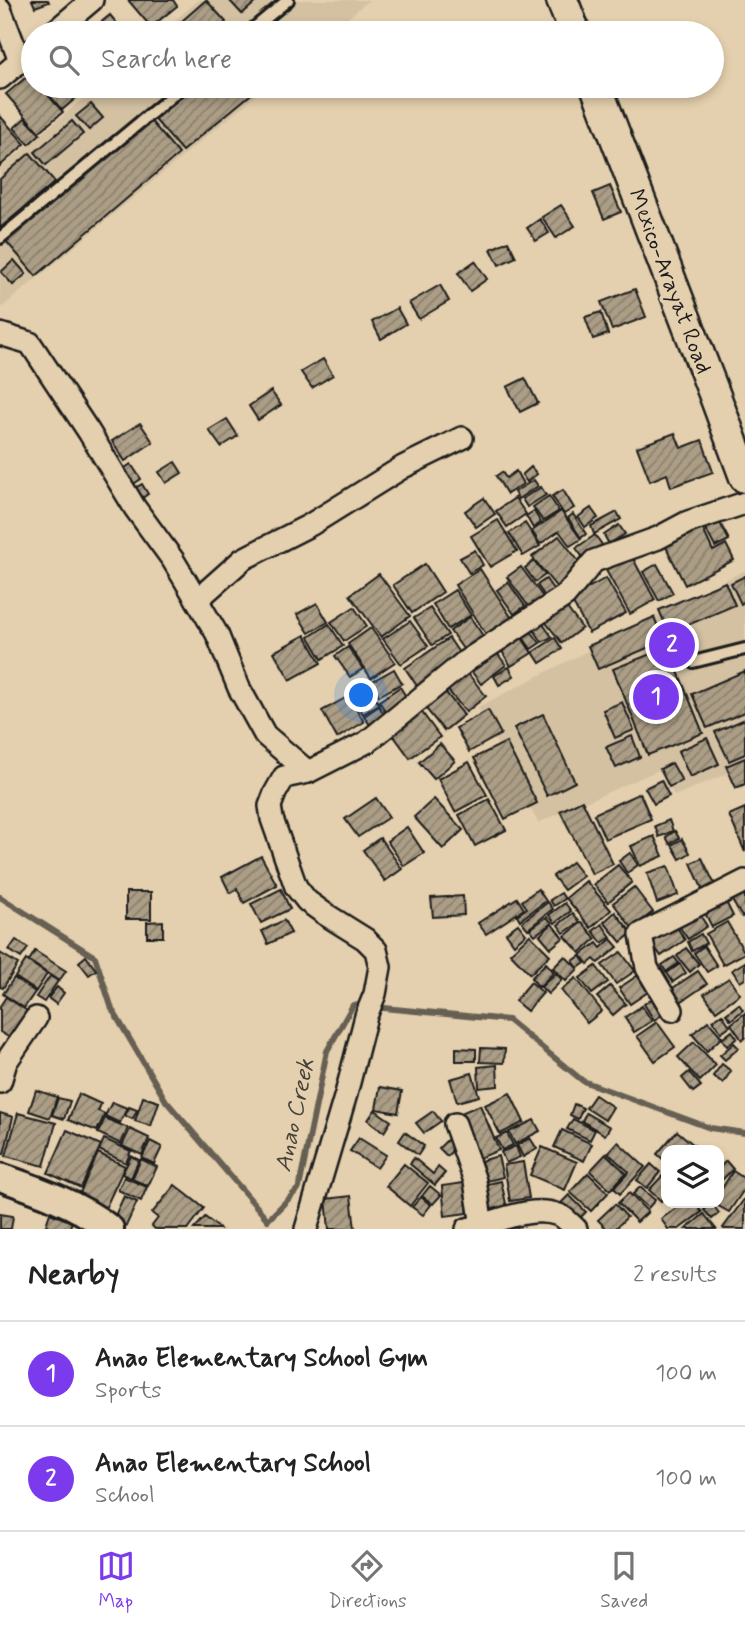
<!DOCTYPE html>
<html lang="en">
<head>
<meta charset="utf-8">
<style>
  body { margin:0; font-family:Mynerve,sans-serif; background:#f2f2f2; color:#222 }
  .controls { position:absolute; right:21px; bottom:21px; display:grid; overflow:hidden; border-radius:14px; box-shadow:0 4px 10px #0003 }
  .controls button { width:63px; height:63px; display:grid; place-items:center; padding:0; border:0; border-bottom:2px solid #e0e0e0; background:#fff; color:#222; font:35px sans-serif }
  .you { position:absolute; left:362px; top:696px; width:24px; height:24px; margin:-18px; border:5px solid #fff; border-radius:50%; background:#1a73e8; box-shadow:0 0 0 10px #1a73e833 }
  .badge { display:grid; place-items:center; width:46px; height:46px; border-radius:50%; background:#7c3aed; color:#fff; font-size:23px; font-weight:700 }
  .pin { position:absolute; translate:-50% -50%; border:4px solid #fff; box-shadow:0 2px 7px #0006 }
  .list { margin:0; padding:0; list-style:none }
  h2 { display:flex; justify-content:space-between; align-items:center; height:91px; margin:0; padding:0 28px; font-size:30px }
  h2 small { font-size:23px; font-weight:400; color:#767676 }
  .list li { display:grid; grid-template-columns:46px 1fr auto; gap:21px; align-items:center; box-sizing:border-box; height:105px; padding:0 28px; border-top:2px solid #e0e0e0 }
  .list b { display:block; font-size:26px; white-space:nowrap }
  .list p { margin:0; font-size:23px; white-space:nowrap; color:#767676 }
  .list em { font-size:23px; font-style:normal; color:#767676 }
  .icon { flex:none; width:38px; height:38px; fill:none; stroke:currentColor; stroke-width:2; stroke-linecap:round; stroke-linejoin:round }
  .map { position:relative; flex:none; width:745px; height:1229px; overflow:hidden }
  .search { position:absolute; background:#fff; box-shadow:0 4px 10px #0003; left:21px; right:21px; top:21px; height:77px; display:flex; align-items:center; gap:18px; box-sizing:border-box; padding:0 24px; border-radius:38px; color:#767676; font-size:26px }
  .sheet { height:301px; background:#fff }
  nav { display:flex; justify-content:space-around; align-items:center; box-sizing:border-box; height:98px; border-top:2px solid #e0e0e0; background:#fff; font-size:19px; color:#767676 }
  nav a { display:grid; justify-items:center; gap:4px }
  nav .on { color:#7c3aed }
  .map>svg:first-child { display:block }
  .built { fill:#d3c1a2 }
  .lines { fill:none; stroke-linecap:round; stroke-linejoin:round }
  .stream { stroke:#665f52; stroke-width:6 }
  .building { fill:url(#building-hatch); stroke:#1c1c1c; stroke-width:2 }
  .service-casing { stroke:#1c1c1c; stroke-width:16 }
  .minor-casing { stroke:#1c1c1c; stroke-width:26 }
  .tertiary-casing { stroke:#1c1c1c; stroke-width:32 }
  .secondary-casing { stroke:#1c1c1c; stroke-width:35 }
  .service { stroke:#e4d0ae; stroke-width:10 }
  .minor { stroke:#e4d0ae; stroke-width:21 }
  .tertiary { stroke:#e4d0ae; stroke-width:26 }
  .secondary { stroke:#e4d0ae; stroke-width:30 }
  .labels { text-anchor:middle; stroke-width:7; stroke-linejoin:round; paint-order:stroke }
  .street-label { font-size:23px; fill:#1c1c1c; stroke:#e4d0ae }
  .water-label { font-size:24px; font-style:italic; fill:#47433c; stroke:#e4d0ae }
</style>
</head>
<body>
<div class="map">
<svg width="745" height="1229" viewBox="0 0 745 1229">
  <defs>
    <pattern id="building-hatch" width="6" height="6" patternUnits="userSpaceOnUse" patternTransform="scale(1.75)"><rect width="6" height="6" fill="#ac9e86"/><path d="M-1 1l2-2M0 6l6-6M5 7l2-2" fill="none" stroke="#8b806d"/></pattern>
  </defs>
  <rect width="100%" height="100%" fill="#e4d0ae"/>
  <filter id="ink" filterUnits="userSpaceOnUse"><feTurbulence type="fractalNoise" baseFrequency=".0143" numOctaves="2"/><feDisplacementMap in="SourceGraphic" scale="14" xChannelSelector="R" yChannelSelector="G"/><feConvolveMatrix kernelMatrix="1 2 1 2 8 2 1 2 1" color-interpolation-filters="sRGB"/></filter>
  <g filter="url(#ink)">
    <!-- built -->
    <g class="built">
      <path d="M 199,0 L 369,0 L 330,33 L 160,33 Z"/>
      <path d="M 98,86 L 267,86 L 0,309 L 0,169 Z"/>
      <path d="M 745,570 L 745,766 L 674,796 L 661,769 L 538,823 L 478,707 Z"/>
    </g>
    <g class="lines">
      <!-- stream -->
      <path class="stream" d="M 0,897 L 95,957 L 112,1009 L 166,1101 L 268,1220 L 299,1188 L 327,1051 L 353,1005 L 508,1020 L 583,1081 L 710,1128 L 745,1133"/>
    </g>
    <!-- building -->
    <g class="building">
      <path d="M 32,0 L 48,0 L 49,2 L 35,7 Z"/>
      <path d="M 128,0 L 173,0 L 177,6 L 151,27 Z"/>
      <path d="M 206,0 L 226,22 L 213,33 L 180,33 L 175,27 Z"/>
      <path d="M 229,0 L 258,0 L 242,14 Z"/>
      <path d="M 110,15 L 125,33 L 88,33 Z"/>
      <path d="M 270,17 L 283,33 L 251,33 Z"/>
      <path d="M 30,74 L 33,78 L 33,86 L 40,86 L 63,112 L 39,132 L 6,94 Z"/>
      <path d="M 46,86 L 90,86 L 62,110 L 43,88 Z"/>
      <path d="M 188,86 L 261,86 L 182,151 L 152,116 Z"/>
      <path d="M 91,104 L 103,118 L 89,130 L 76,116 Z"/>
      <path d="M 0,116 L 25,144 L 0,166 Z"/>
      <path d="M 25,118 L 40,134 L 29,144 L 14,128 Z"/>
      <path d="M 149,119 L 179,154 L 36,276 L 5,240 Z"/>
      <path d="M 72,121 L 83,134 L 46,165 L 35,152 Z"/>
      <path d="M 30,153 L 55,182 L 0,228 L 0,179 Z"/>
      <path d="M 610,186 L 621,212 L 604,219 L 593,193 Z"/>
      <path d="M 561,205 L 575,226 L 556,238 L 542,217 Z"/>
      <path d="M 540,219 L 549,233 L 536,241 L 527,228 Z"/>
      <path d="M 508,241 L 516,257 L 499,265 L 491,249 Z"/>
      <path d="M 14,260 L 26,274 L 13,285 L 1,272 Z"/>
      <path d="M 475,261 L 487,279 L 470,291 L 458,273 Z"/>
      <path d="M 440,285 L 449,301 L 419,319 L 409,303 Z"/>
      <path d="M 635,289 L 646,317 L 612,330 L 601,302 Z"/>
      <path d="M 397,308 L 406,324 L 381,339 L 372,322 Z"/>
      <path d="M 601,312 L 608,334 L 593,339 L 585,317 Z"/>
      <path d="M 323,359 L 333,375 L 312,388 L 301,372 Z"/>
      <path d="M 525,378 L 538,403 L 520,412 L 507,387 Z"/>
      <path d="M 271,391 L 281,405 L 258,420 L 249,406 Z"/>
      <path d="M 227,419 L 238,436 L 221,447 L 209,430 Z"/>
      <path d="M 140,423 L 153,442 L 125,461 L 112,441 Z"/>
      <path d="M 675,433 L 681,448 L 702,440 L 713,472 L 671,487 L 667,474 L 650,481 L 637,447 Z"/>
      <path d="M 175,462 L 182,473 L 166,483 L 159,472 Z"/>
      <path d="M 131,464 L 141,479 L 129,487 L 119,472 Z"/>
      <path d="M 531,467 L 537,474 L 527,482 L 522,475 Z"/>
      <path d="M 516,471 L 523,484 L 507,494 L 496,476 L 502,472 L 506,478 Z"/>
      <path d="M 534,480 L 538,486 L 518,499 L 514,492 Z"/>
      <path d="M 142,484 L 148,494 L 138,501 L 131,490 Z"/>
      <path d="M 541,487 L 546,495 L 527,507 L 522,499 Z"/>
      <path d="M 563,490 L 574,508 L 564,514 L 552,496 Z"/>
      <path d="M 549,496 L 559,511 L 543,521 L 533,507 Z"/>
      <path d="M 484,498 L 495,514 L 476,527 L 465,511 Z"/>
      <path d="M 515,498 L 526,514 L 507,527 L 496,511 Z"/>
      <path d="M 591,508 L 598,518 L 585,527 L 578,517 Z"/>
      <path d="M 534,511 L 541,523 L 533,528 L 526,516 Z"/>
      <path d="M 561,511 L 581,539 L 570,546 L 559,531 L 540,544 L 532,531 Z"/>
      <path d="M 617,512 L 621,519 L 594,534 L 591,526 Z"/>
      <path d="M 573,514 L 586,534 L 581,538 L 568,518 Z"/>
      <path d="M 716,515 L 729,540 L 715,547 L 702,522 Z"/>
      <path d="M 498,520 L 517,551 L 490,567 L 471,536 Z"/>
      <path d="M 525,523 L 540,546 L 523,556 L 509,533 Z"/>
      <path d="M 700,523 L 713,551 L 726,544 L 734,560 L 685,585 L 663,541 Z"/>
      <path d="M 619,525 L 625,534 L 609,544 L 604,535 Z"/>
      <path d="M 595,535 L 603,546 L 584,559 L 576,548 Z"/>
      <path d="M 559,536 L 584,568 L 557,588 L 532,557 Z"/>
      <path d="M 475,550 L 483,565 L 469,573 L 460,558 Z"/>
      <path d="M 629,551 L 655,600 L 630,614 L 603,565 Z"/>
      <path d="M 534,561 L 545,575 L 535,582 L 525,568 Z"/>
      <path d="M 425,564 L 443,592 L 412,613 L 393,585 Z"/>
      <path d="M 657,564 L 673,593 L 659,601 L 643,572 Z"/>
      <path d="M 521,567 L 543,597 L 529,607 L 507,577 Z"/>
      <path d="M 480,569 L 515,623 L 489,639 L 455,585 Z"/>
      <path d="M 379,574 L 410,616 L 381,637 L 350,595 Z"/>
      <path d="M 745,576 L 745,601 L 741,604 L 731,583 Z"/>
      <path d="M 606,578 L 626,613 L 589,633 L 570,598 Z"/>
      <path d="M 546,579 L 555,592 L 546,598 L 537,585 Z"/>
      <path d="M 508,582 L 525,606 L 514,614 L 497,590 Z"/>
      <path d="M 725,582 L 735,605 L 669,633 L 659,610 Z"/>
      <path d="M 455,590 L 471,615 L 448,629 L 433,604 Z"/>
      <path d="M 317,603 L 328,622 L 309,633 L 297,614 Z"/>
      <path d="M 564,604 L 582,628 L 562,643 L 543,619 Z"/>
      <path d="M 354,607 L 367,626 L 344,641 L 331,622 Z"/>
      <path d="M 430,608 L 448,635 L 432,645 L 414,618 Z"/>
      <path d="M 470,617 L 486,640 L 466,653 L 450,631 Z"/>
      <path d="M 654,617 L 664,641 L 598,669 L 588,646 Z"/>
      <path d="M 410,621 L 428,646 L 401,664 L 383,639 Z"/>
      <path d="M 329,624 L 343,646 L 322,659 L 309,637 Z"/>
      <path d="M 543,624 L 552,637 L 542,642 L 534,630 Z"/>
      <path d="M 371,628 L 395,662 L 371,678 L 348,644 Z"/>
      <path d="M 530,630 L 540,643 L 531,649 L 522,636 Z"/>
      <path d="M 305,635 L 321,663 L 290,680 L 274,652 Z"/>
      <path d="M 520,635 L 532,653 L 511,666 L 500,648 Z"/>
      <path d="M 449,638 L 463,659 L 419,689 L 405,668 Z"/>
      <path d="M 555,638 L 562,649 L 540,663 L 533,652 Z"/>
      <path d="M 348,647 L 363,669 L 350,677 L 335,656 Z"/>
      <path d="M 668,647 L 703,733 L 648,755 L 613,669 Z"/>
      <path d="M 494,649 L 506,665 L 481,684 L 469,668 Z"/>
      <path d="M 509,667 L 514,676 L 499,685 L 494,676 Z"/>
      <path d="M 394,669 L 402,683 L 379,696 L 371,682 Z"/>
      <path d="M 466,671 L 486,696 L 466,712 L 445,687 Z"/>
      <path d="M 745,671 L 745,712 L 707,728 L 692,694 Z"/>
      <path d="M 364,681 L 379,704 L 363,714 L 349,691 Z"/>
      <path d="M 400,687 L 410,703 L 388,716 L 379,701 Z"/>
      <path d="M 443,689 L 464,715 L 444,731 L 423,705 Z"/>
      <path d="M 349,696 L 364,722 L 337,738 L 322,711 Z"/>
      <path d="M 622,702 L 634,730 L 615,738 L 603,710 Z"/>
      <path d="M 379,706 L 385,716 L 370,725 L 364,716 Z"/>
      <path d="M 418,707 L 440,737 L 410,758 L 388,728 Z"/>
      <path d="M 488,710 L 501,734 L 469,752 L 456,728 Z"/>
      <path d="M 543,714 L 575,782 L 547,796 L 514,728 Z"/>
      <path d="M 745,719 L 745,754 L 729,761 L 715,732 Z"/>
      <path d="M 632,736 L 640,757 L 616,768 L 606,747 Z"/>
      <path d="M 707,738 L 719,764 L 690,777 L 678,751 Z"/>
      <path d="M 506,742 L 537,803 L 505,819 L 474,758 Z"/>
      <path d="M 440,744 L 455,761 L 434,779 L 419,762 Z"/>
      <path d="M 745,758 L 745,784 L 736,788 L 726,766 Z"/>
      <path d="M 469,762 L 487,795 L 455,812 L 438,779 Z"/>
      <path d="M 672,763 L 682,781 L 669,787 L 660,769 Z"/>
      <path d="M 661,780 L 669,796 L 654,804 L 645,788 Z"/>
      <path d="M 640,793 L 651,819 L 605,839 L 594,814 Z"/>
      <path d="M 376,798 L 389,817 L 358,837 L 345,819 Z"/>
      <path d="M 434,799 L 463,830 L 443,849 L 414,817 Z"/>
      <path d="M 489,799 L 506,830 L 475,846 L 459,815 Z"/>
      <path d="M 582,800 L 613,864 L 592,874 L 560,811 Z"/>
      <path d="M 745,808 L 745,852 L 729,815 Z"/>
      <path d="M 669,820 L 673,831 L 659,837 L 655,826 Z"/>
      <path d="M 407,827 L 424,853 L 404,866 L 387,841 Z"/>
      <path d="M 675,831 L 679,838 L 670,844 L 666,837 Z"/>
      <path d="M 654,836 L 663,856 L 640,866 L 631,846 Z"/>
      <path d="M 380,838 L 402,869 L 385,881 L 363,850 Z"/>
      <path d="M 682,839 L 690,853 L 680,859 L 672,845 Z"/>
      <path d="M 630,853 L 638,865 L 627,873 L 619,861 Z"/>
      <path d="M 261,856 L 277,885 L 244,903 L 237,889 L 230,893 L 222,877 Z"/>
      <path d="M 702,858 L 716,887 L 704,893 L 691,863 Z"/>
      <path d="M 572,862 L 583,876 L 564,890 L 553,876 Z"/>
      <path d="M 618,865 L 632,882 L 608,902 L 594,884 Z"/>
      <path d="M 668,866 L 678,895 L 657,903 L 647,873 Z"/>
      <path d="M 586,881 L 611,910 L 591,928 L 566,898 Z"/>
      <path d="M 634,887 L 653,912 L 632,928 L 613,903 Z"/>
      <path d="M 745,888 L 745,915 L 742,917 L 728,894 Z"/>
      <path d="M 281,889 L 290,909 L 261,923 L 251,904 Z"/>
      <path d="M 538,889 L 546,901 L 520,920 L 517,915 L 527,908 L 522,901 Z"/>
      <rect x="126" y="892" width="25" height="27"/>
      <path d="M 561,893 L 565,899 L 554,906 L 550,900 Z"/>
      <path d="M 463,896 L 464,915 L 433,917 L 431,898 Z"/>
      <path d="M 723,896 L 733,916 L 712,927 L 702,907 Z"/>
      <path d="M 517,898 L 524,909 L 486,934 L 478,923 Z"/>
      <path d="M 548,902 L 553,909 L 528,929 L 522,922 Z"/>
      <path d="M 565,903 L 571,911 L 555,923 L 549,915 Z"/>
      <path d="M 615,912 L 632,933 L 621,942 L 604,922 Z"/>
      <path d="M 698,912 L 707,926 L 688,939 L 678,925 Z"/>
      <path d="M 573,913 L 580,922 L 564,933 L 558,925 Z"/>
      <path d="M 547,917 L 552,923 L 535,935 L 530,929 Z"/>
      <path d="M 284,920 L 291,933 L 268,944 L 262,931 Z"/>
      <path d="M 163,921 L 163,937 L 147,937 L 147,922 Z"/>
      <path d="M 673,921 L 685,940 L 661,956 L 648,937 Z"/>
      <path d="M 582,922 L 596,939 L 580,953 L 565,936 Z"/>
      <path d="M 727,922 L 745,953 L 723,965 L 706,934 Z"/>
      <path d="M 518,924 L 526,934 L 514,944 L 506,933 Z"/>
      <path d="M 552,924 L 563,938 L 551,948 L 540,935 Z"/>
      <path d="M 602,924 L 611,937 L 602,943 L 593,931 Z"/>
      <path d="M 701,934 L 706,943 L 692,951 L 688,942 Z"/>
      <path d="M 530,935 L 550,955 L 530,974 L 510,953 Z"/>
      <path d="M 611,939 L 618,947 L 598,963 L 594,959 L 588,964 L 581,955 L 597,943 L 601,948 Z"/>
      <path d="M 16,940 L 28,948 L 21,958 L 9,950 Z"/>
      <path d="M 704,946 L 717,966 L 707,972 L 694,953 Z"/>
      <path d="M 686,948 L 699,964 L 690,972 L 677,956 Z"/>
      <path d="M 35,951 L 66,971 L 59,981 L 29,961 Z"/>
      <path d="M 621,952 L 635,971 L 616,984 L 602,965 Z"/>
      <path d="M 0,953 L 18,964 L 3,988 L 0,987 Z"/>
      <path d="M 86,956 L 96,970 L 89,975 L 79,962 Z"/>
      <path d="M 565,956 L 578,969 L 566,981 L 553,968 Z"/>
      <path d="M 580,956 L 585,963 L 578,968 L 573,961 Z"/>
      <path d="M 674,957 L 679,963 L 666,972 L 662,965 Z"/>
      <path d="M 26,960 L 47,974 L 36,991 L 15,977 Z"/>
      <path d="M 745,962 L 745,979 L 740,982 L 732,970 Z"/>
      <path d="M 546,963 L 554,972 L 539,987 L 531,978 Z"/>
      <path d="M 680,964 L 686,973 L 673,982 L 667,973 Z"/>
      <path d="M 596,966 L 608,982 L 592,994 L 580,978 Z"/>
      <path d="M 698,971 L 707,984 L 676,1005 L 667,992 Z"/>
      <path d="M 643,972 L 654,988 L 630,1004 L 619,988 Z"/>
      <path d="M 556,973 L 562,980 L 548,994 L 541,987 Z"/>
      <path d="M 50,976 L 58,981 L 44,1002 L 36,997 Z"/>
      <path d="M 14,978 L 35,992 L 24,1008 L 3,994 Z"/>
      <path d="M 576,978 L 602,1011 L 587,1023 L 561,990 Z"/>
      <path d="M 729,978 L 740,994 L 716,1011 L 704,994 Z"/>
      <path d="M 531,982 L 543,993 L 527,1011 L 515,1001 Z"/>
      <path d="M 610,986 L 626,1004 L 613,1015 L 597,997 Z"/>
      <path d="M 57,987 L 64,993 L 56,1004 L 48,998 Z"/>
      <path d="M 658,995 L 668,1011 L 654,1020 L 644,1004 Z"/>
      <path d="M 6,997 L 32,1014 L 15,1041 L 0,1032 L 0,1006 Z"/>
      <path d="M 739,1004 L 743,1010 L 731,1020 L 726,1014 Z"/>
      <path d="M 642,1006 L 652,1021 L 634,1032 L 625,1017 Z"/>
      <path d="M 745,1013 L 745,1038 L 742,1040 L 731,1024 Z"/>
      <path d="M 722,1014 L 730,1026 L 721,1032 L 713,1020 Z"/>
      <path d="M 708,1021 L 722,1037 L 707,1051 L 692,1034 Z"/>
      <path d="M 657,1022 L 675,1047 L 655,1061 L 637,1036 Z"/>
      <path d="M 732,1031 L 737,1038 L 727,1046 L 722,1039 Z"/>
      <path d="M 694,1042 L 716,1065 L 700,1081 L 678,1057 Z"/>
      <path d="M 734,1043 L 739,1048 L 725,1060 L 720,1055 Z"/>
      <path d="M 456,1048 L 476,1049 L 476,1061 L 456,1061 Z"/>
      <path d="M 481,1048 L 505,1049 L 504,1063 L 480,1062 Z"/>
      <path d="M 722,1064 L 731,1071 L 723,1083 L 713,1076 Z"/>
      <path d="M 497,1065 L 498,1086 L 479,1088 L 478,1067 Z"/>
      <path d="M 689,1072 L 701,1086 L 693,1092 L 682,1078 Z"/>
      <path d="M 472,1073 L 479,1096 L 457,1102 L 450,1079 Z"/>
      <path d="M 380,1087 L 402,1091 L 398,1113 L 376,1109 Z"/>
      <path d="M 36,1090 L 57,1097 L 50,1118 L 29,1111 Z"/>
      <path d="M 510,1093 L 524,1122 L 500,1134 L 485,1105 Z"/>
      <path d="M 79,1094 L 101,1104 L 98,1111 L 105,1114 L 97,1131 L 68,1120 Z"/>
      <path d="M 595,1095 L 613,1107 L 605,1120 L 586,1108 Z"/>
      <path d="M 143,1097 L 159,1102 L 151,1126 L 135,1121 Z"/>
      <path d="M 58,1098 L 70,1101 L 64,1119 L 52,1115 Z"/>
      <path d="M 112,1102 L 127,1108 L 120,1123 L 105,1116 Z"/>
      <path d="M 574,1104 L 583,1108 L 578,1119 L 570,1115 Z"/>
      <path d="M 480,1105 L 499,1150 L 475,1160 L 456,1115 Z"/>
      <path d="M 129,1107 L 137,1110 L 133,1119 L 125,1116 Z"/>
      <path d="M 375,1110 L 391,1121 L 384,1132 L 368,1120 Z"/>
      <path d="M 433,1111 L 441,1121 L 424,1133 L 416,1123 Z"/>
      <path d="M 0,1113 L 13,1117 L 4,1154 L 0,1153 Z"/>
      <path d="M 18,1113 L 56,1123 L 44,1166 L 6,1156 Z"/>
      <path d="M 586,1113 L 610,1127 L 605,1135 L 582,1121 Z"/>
      <path d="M 105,1118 L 128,1128 L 121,1144 L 98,1133 Z"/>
      <path d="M 573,1119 L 595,1130 L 590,1140 L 567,1129 Z"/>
      <path d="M 534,1120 L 540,1131 L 515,1144 L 509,1132 Z"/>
      <path d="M 130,1129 L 149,1138 L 142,1155 L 122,1146 Z"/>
      <path d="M 67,1130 L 101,1145 L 81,1188 L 48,1173 Z"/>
      <path d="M 562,1130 L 592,1144 L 584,1161 L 554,1147 Z"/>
      <path d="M 677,1131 L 700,1150 L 666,1150 L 666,1162 L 657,1154 Z"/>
      <path d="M 405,1132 L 424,1146 L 418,1155 L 399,1141 Z"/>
      <path d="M 507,1133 L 513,1145 L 502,1150 L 496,1138 Z"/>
      <path d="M 450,1137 L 458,1145 L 447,1156 L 439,1148 Z"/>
      <path d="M 359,1138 L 386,1155 L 377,1168 L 350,1151 Z"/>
      <path d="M 530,1138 L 537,1149 L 523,1157 L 517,1145 Z"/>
      <path d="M 104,1139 L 131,1151 L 126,1163 L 99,1150 Z"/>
      <path d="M 150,1141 L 162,1147 L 154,1164 L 142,1158 Z"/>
      <path d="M 618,1142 L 645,1167 L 620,1194 L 614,1188 L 629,1172 L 608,1153 Z"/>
      <path d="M 516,1146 L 520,1157 L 506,1163 L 501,1152 Z"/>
      <path d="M 542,1147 L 577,1162 L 565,1190 L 530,1175 Z"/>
      <path d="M 98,1153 L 125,1166 L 105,1209 L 78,1197 Z"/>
      <path d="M 606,1154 L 626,1173 L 610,1190 L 590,1171 Z"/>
      <path d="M 131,1156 L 139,1160 L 131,1178 L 122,1174 Z"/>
      <path d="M 498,1156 L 503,1177 L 487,1181 L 481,1161 Z"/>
      <path d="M 414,1158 L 433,1174 L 438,1167 L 445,1173 L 435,1185 L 410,1164 Z"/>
      <path d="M 141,1159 L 157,1167 L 148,1186 L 132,1179 Z"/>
      <path d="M 726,1161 L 733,1169 L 719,1183 L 719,1168 Z"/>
      <path d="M 523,1162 L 529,1198 L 510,1201 L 504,1165 Z"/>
      <path d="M 404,1164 L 428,1183 L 410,1206 L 386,1186 Z"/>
      <path d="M 651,1164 L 660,1172 L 647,1188 L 637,1180 Z"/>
      <path d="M 733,1171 L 745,1179 L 745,1188 L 729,1212 L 713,1203 L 719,1203 L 719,1193 Z"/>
      <path d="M 666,1172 L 666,1196 L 661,1201 L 649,1190 Z"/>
      <path d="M 588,1173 L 608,1193 L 591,1211 L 570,1192 Z"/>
      <path d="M 124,1177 L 147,1187 L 141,1201 L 118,1190 Z"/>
      <path d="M 501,1181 L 507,1208 L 486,1213 L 479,1186 Z"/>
      <path d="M 464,1183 L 468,1213 L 445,1216 L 442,1186 Z"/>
      <path d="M 175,1185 L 204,1208 L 188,1229 L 155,1229 L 152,1226 L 158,1218 L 152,1213 Z"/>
      <path d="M 430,1186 L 441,1195 L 433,1204 L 422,1196 Z"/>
      <path d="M 640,1187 L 655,1200 L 648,1208 L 633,1194 Z"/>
      <path d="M 629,1193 L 648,1212 L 637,1222 L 618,1203 Z"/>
      <path d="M 569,1195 L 586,1212 L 578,1220 L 561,1203 Z"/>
      <path d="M 124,1196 L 137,1202 L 126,1226 L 113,1220 Z"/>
      <path d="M 351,1196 L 355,1229 L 329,1229 L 326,1199 Z"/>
      <path d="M 421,1197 L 431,1205 L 423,1215 L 412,1207 Z"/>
      <path d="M 745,1198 L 745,1229 L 724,1229 L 723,1228 Z"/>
      <path d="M 683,1203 L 694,1203 L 702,1212 L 679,1229 L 668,1229 L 661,1219 Z"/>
      <path d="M 615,1204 L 627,1217 L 615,1229 L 607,1229 L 598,1220 Z"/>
      <path d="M 712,1204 L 719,1213 L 712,1219 L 704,1210 Z"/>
      <path d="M 50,1213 L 72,1222 L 69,1229 L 57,1229 L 46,1225 Z"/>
      <path d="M 0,1214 L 13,1216 L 11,1229 L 0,1229 Z"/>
      <path d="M 704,1214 L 716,1229 L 686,1229 Z"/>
      <path d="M 205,1217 L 220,1229 L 194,1229 Z"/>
    </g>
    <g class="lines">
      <defs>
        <g id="service">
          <path d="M 248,33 L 288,0"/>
          <path d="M 0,238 L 184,86"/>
          <path d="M 693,662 L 745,649"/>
        </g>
        <g id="minor">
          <path d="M 0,9 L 20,61"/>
          <path d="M 53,33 L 92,0"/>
          <path d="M 0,78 L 33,50"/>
          <path d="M 0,334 L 30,343 L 89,432 L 135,508 L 173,560 L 197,600 L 217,634 L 239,688 L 265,735 L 308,772"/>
          <path d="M 197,600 L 243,559 L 310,525 L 403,467 L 462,438"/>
          <path d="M 672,1010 L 647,968 L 641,934 L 745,881"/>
          <path d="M 0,1082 L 6,1062 L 36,1018"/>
          <path d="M 455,1124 L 475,1181 L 482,1226"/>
          <path d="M 306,1229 L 346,1094 L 366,1016 L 375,994 L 380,967 L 376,950 L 365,939 L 325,914 L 307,901 L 296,887 L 272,819 L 270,806 L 275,793 L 284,777 L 308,772 L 367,742 L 466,661 L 565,596 L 594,561 L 658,538 L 688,522 L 745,503"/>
          <path d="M 467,1229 C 495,1223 531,1204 559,1215 C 565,1217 571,1225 576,1229"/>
        </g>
        <path id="tertiary" d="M 0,1177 C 38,1190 78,1204 110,1229"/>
        <g id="secondary">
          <path d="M 562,0 L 575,33"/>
          <path d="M 596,86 L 715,396 L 745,477"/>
        </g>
      </defs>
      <!-- service casing -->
      <use href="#service" class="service-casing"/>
      <!-- minor casing -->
      <use href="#minor" class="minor-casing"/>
      <!-- tertiary casing -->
      <use href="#tertiary" class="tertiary-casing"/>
      <!-- secondary casing -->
      <use href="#secondary" class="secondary-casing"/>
      <!-- service -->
      <use href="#service" class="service"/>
      <!-- minor -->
      <use href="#minor" class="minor"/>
      <!-- tertiary -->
      <use href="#tertiary" class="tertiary"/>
      <!-- secondary -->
      <use href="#secondary" class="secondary"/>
    </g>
  </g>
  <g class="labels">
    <!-- street labels -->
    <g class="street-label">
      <text transform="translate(671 281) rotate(69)" y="8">Mexico-Arayat Road</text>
    </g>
    <!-- water labels -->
    <g class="water-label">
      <text transform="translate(294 1115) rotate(-78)" y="8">Anao Creek</text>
    </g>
  </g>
</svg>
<div class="controls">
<button><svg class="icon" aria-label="layers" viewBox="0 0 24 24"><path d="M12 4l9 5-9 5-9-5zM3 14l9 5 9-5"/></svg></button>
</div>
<div class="you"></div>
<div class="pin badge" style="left:656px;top:697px">1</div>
<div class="pin badge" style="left:672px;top:645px">2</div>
<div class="search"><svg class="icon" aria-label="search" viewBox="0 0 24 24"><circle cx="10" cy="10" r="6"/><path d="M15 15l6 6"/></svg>Search here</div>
</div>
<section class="sheet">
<h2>Nearby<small>2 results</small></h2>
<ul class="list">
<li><span class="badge">1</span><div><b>Anao Elementary School Gym</b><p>Sports</p></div><em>100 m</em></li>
<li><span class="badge">2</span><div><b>Anao Elementary School</b><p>School</p></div><em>100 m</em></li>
</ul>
</section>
<nav>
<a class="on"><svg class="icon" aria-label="map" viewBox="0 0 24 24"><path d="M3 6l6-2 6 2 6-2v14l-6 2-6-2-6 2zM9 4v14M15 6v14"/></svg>Map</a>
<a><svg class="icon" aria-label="directions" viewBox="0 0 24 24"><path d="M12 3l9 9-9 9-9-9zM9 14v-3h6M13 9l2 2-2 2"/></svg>Directions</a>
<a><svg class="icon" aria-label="saved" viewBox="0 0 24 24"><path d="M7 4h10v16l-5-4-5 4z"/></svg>Saved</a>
</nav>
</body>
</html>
